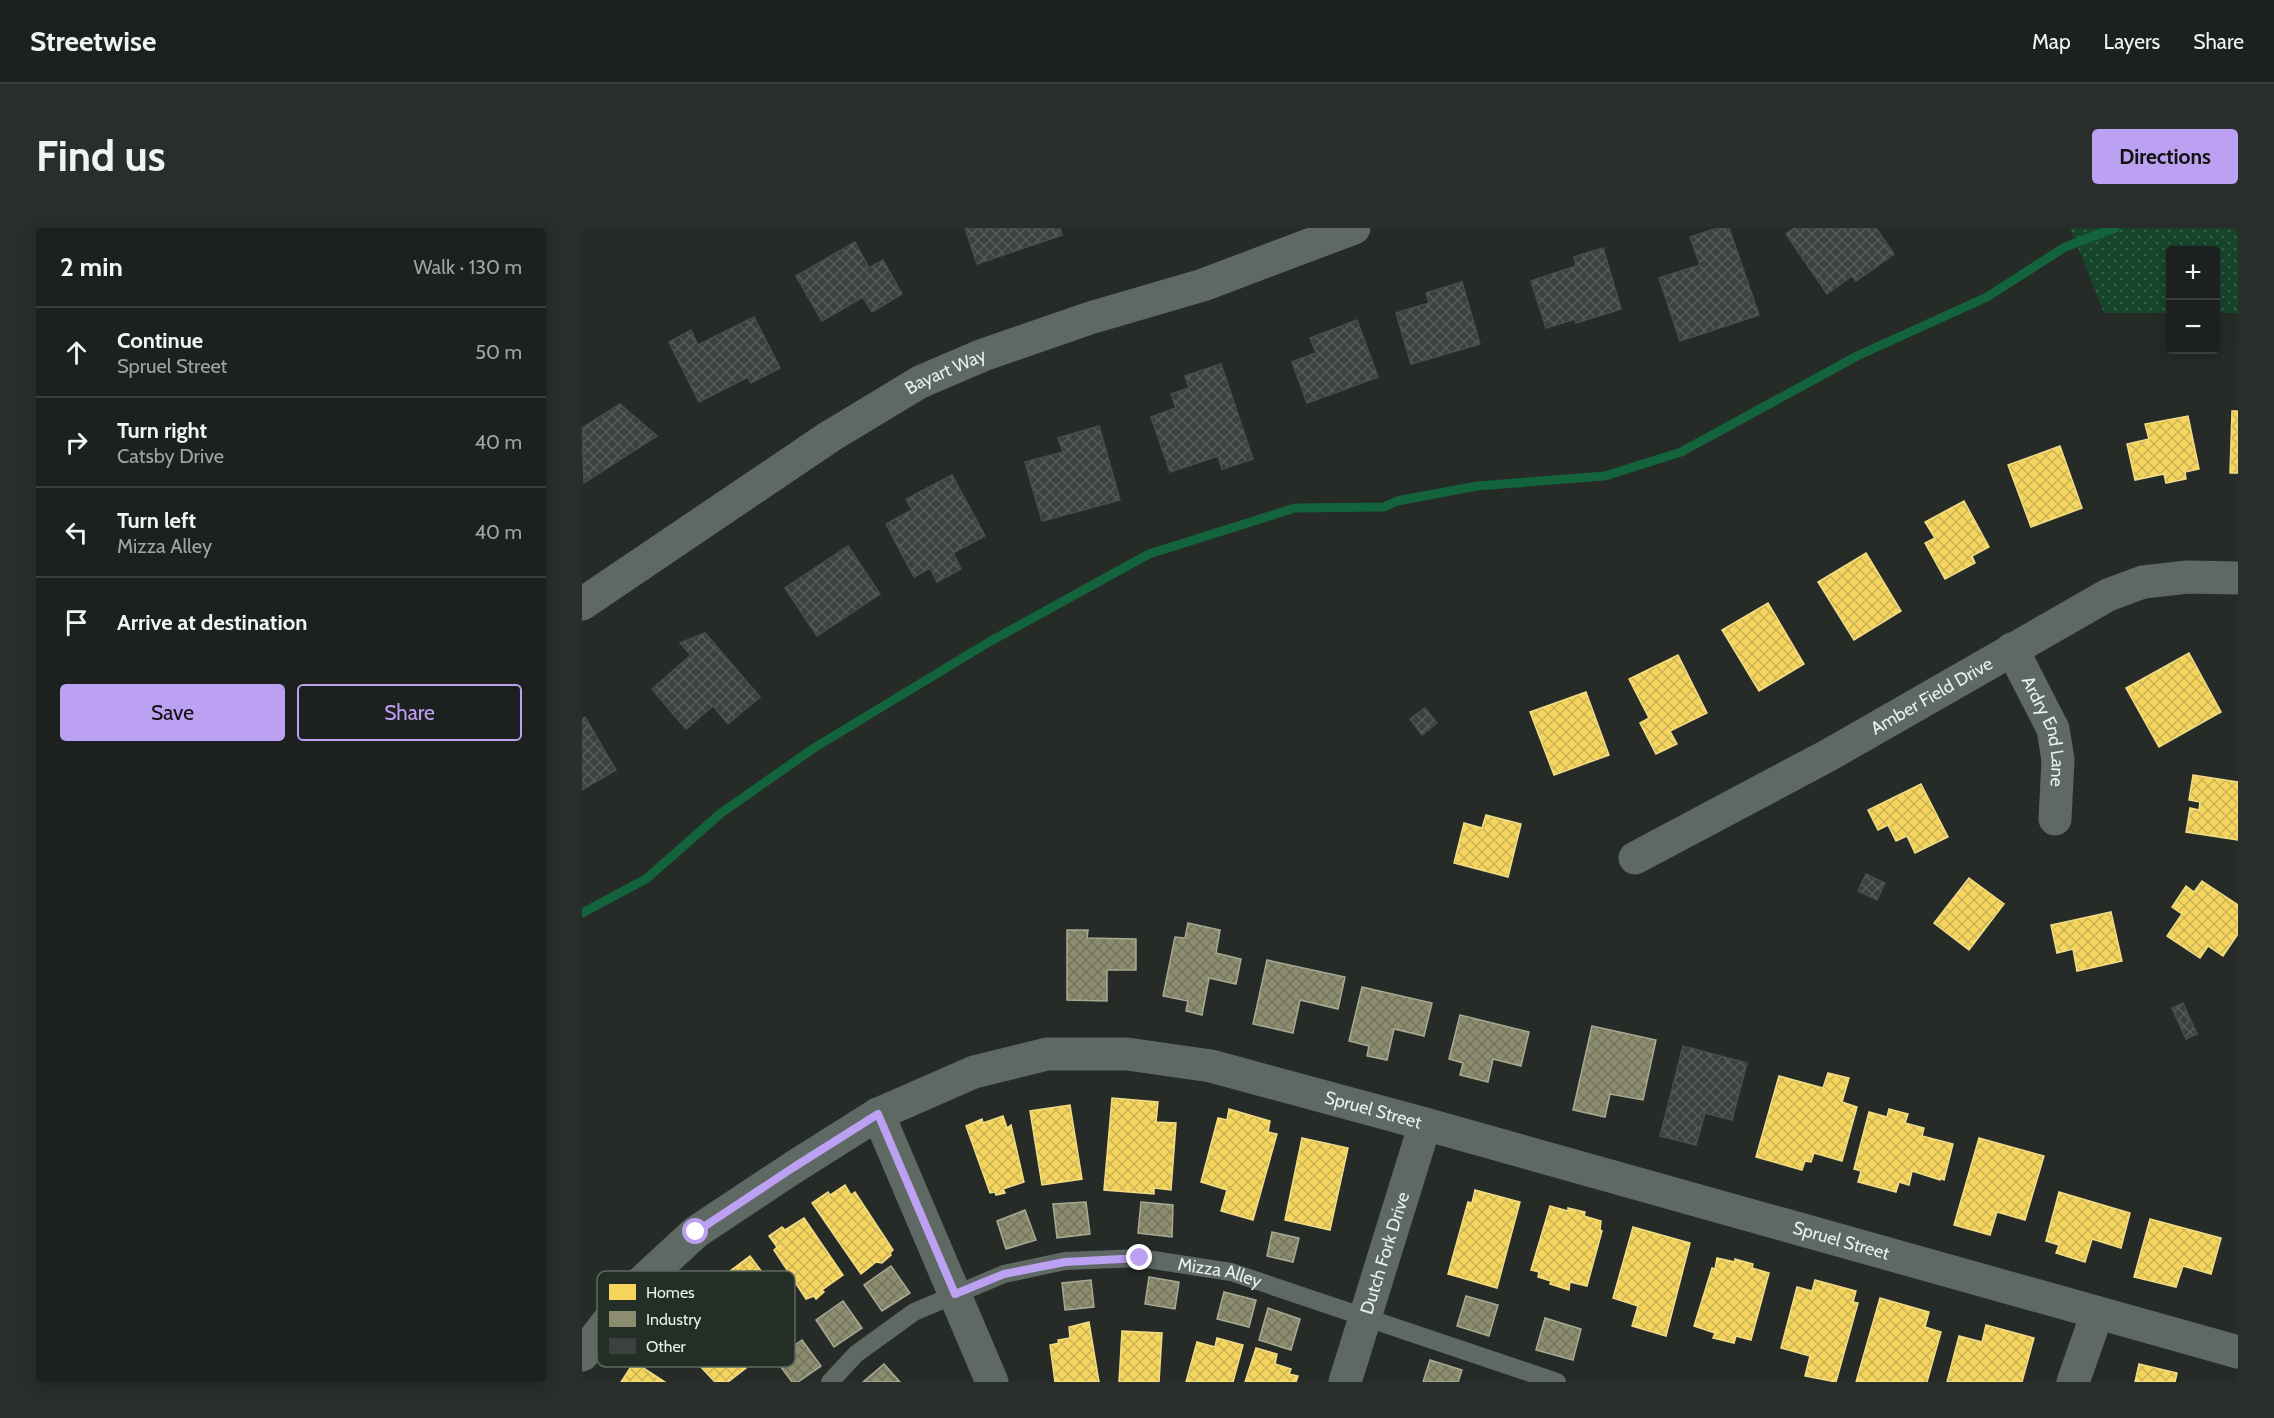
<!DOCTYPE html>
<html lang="en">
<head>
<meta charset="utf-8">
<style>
  body { margin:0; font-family:Cabin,sans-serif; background:#292d2b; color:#f1f3f6 }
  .controls { position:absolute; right:18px; top:18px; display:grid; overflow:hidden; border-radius:6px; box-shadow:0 3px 15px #0003 }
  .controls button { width:54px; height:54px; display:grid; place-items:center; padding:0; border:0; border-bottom:2px solid #3a3e3c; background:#1c201e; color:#f1f3f6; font:30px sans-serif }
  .stop { position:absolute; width:18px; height:18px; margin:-14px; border:4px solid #bca0f2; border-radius:50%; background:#fff }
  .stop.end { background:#bca0f2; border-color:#fff; box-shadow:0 2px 6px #0008 }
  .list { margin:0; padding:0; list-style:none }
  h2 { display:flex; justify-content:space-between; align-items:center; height:78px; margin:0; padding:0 24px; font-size:26px }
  h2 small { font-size:20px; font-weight:400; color:#a0a3a4 }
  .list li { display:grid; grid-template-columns:39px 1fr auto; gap:18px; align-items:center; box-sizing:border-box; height:90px; padding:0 24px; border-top:2px solid #3a3e3c }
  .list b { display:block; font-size:22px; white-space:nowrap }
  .list p { margin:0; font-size:20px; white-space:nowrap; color:#a0a3a4 }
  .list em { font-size:20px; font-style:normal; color:#a0a3a4 }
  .actions { display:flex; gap:12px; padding:18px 24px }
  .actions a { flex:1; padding:14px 0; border:2px solid #bca0f2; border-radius:6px; text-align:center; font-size:21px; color:#bca0f2 }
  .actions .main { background:#bca0f2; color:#111 }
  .icon { flex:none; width:33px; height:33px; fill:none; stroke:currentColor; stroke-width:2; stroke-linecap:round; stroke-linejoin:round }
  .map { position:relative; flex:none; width:1656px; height:1154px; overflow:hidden; border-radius:6px }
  header { display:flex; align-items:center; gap:36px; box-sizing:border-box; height:84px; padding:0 30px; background:#1c201e; border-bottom:2px solid #3a3e3c }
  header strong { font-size:28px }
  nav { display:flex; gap:33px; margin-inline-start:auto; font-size:21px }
  .intro { display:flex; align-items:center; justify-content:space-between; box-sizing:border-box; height:144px; padding:0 36px }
  h1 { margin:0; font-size:42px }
  .button { padding:15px 27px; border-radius:6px; background:#bca0f2; color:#111; font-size:21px; font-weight:700 }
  main { display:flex; gap:36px; padding:0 36px }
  aside { flex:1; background:#1c201e; border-radius:6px; box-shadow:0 3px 15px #0003 }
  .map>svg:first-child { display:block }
  .park { fill:url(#park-dots) }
  .homes { fill:url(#homes-cross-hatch); stroke:#f2dd87; stroke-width:1.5 }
  .industry { fill:url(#industry-cross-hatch); stroke:#a8aa94; stroke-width:1.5 }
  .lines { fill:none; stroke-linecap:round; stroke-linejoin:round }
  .stream { stroke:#13633c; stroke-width:9 }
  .building { fill:url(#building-cross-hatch); stroke:#4a4e4b; stroke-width:1.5 }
  .service { stroke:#5f6963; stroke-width:18 }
  .minor { stroke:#5f6963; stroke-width:33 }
  .route { stroke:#bca0f2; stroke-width:8 }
  .labels { text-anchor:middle; stroke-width:6; stroke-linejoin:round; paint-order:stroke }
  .street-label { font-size:18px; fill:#e9f0eb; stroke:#232e27 }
  .key { fill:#232e27; stroke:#5e6862; stroke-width:1.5 }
  .key-label { font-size:16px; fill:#e9f0eb }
</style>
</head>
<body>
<header>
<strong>Streetwise</strong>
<nav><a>Map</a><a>Layers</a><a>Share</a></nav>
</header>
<div class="intro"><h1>Find us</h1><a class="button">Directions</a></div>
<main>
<aside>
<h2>2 min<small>Walk · 130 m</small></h2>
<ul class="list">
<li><svg class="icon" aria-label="ahead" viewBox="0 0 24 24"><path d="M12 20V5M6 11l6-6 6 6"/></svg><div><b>Continue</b><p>Spruel Street</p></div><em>50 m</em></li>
<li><svg class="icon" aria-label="right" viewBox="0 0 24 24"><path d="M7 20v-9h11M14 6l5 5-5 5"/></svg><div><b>Turn right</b><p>Catsby Drive</p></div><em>40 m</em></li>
<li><svg class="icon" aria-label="left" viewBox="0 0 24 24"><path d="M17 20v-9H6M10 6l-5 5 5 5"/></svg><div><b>Turn left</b><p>Mizza Alley</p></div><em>40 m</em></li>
<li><svg class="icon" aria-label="arrive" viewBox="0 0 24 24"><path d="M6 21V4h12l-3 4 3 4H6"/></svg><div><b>Arrive at destination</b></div></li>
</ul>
<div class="actions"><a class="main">Save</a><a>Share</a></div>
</aside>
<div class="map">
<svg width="1656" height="1154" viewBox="0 0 1656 1154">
  <defs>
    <pattern id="park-dots" width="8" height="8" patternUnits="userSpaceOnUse" patternTransform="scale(1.5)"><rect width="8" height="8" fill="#17452c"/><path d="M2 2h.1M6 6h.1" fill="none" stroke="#39604b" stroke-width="1.8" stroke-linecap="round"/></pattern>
    <pattern id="homes-cross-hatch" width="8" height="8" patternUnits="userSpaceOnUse" patternTransform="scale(1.5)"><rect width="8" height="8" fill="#f6d55c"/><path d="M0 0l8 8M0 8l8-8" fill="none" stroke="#cab256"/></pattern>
    <pattern id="industry-cross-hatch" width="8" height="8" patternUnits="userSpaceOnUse" patternTransform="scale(1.5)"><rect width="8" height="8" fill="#8c8c6e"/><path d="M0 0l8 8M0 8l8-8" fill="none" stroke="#747460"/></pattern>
    <pattern id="building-cross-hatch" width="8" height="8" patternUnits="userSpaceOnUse" patternTransform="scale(1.5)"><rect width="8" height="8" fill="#3c403e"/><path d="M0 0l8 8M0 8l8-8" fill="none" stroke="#585c5a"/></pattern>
  </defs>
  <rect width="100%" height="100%" fill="#262b28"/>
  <!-- park -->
  <path class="park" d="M 1488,0 L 1656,0 L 1656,85 L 1634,85 L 1634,22 L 1588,22 L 1588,85 L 1522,85 Z"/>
  <!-- homes -->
  <g class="homes">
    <path d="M 1650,183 L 1656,183 L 1656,245 L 1648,245 Z"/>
    <path d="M 1606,188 L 1617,241 L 1603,244 L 1604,251 L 1584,255 L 1582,246 L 1553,252 L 1545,216 L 1567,211 L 1563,196 Z"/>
    <path d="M 1478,218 L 1500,280 L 1449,299 L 1426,237 Z"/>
    <path d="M 1382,273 L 1407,319 L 1390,328 L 1393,335 L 1363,351 L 1343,315 L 1353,310 L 1343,294 Z"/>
    <path d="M 1284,325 L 1319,383 L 1272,412 L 1236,354 Z"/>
    <path d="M 1186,375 L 1222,436 L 1177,463 L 1140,402 Z"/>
    <path d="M 1607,425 L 1639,484 L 1577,519 L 1544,460 Z"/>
    <path d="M 1096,427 L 1125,485 L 1088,503 L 1095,516 L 1074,526 L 1058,495 L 1067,490 L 1047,451 Z"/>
    <path d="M 1004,464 L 1027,527 L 972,547 L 948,484 Z"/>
    <path d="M 1611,547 L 1656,554 L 1656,612 L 1604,604 L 1608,580 L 1617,582 L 1618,574 L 1607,572 Z"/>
    <path d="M 1339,556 L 1366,609 L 1333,625 L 1325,608 L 1314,613 L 1306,597 L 1296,602 L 1286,582 Z"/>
    <path d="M 904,587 L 939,596 L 926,649 L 872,635 L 882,595 L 900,600 Z"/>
    <path d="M 1387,650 L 1422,676 L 1387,722 L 1352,695 Z"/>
    <path d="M 1620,653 L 1656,677 L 1656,706 L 1641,728 L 1626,718 L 1618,730 L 1585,708 L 1600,686 L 1590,679 L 1604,658 L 1612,664 Z"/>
    <path d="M 1529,684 L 1540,733 L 1495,743 L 1491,721 L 1475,725 L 1469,697 Z"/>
    <path d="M 1246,845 L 1267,850 L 1260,874 L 1275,879 L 1260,933 L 1232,925 L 1229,934 L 1223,933 L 1220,942 L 1174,929 L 1197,848 L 1241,860 Z"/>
    <path d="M 530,870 L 576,874 L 574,894 L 594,895 L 589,962 L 572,960 L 572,966 L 522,962 Z"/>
    <path d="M 488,877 L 500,951 L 460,957 L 448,883 Z"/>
    <path d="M 647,881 L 688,893 L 686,904 L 695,906 L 671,992 L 639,983 L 645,962 L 619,954 L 636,890 L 645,892 Z"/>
    <path d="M 1307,881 L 1326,886 L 1323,895 L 1342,900 L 1340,908 L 1371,916 L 1362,952 L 1358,950 L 1358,952 L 1330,943 L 1327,957 L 1317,954 L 1314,964 L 1276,954 L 1279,943 L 1272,941 L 1287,884 L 1305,889 Z"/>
    <path d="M 421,888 L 425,900 L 429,897 L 442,954 L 421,961 L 423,965 L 414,967 L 413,964 L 408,965 L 384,898 L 400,891 L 401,895 Z"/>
    <path d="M 720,910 L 766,920 L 748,1002 L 703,992 Z"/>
    <path d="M 1397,910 L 1462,928 L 1443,992 L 1415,984 L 1408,1007 L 1372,997 Z"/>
    <path d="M 263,957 L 269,967 L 273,964 L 311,1022 L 308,1025 L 309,1027 L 300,1035 L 294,1034 L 279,1046 L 230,975 L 246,964 L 248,967 Z"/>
    <path d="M 893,962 L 938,974 L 915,1060 L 866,1046 L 886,974 L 890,975 Z"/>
    <path d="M 1477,964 L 1548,985 L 1539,1020 L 1510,1011 L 1503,1034 L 1474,1025 L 1477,1017 L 1464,1013 Z"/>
    <path d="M 968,978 L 986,983 L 986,980 L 1003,984 L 1002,988 L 1019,993 L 1018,1002 L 1020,1003 L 1005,1058 L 988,1054 L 987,1062 L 968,1056 L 969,1053 L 956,1049 L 957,1044 L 949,1042 Z"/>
    <path d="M 222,990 L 261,1047 L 240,1062 L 242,1064 L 234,1071 L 232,1068 L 224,1071 L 192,1022 L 195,1019 L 187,1008 L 200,999 L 203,1002 Z"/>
    <path d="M 1568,991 L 1639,1010 L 1629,1046 L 1601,1038 L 1594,1059 L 1552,1049 Z"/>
    <path d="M 1051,999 L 1108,1015 L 1084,1108 L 1050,1098 L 1056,1078 L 1031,1070 Z"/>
    <path d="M 168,1028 L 212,1087 L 175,1114 L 132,1055 Z"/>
    <path d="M 1135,1030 L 1153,1034 L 1153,1031 L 1171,1036 L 1170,1040 L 1187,1045 L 1169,1112 L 1154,1108 L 1152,1115 L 1131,1110 L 1133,1105 L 1112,1098 L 1130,1040 L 1133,1041 Z"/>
    <path d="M 1233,1052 L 1274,1063 L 1271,1074 L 1276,1075 L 1254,1154 L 1223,1148 L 1228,1128 L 1199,1120 L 1215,1059 L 1230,1063 Z"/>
    <path d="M 1298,1070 L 1347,1084 L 1343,1099 L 1359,1104 L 1345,1154 L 1274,1154 Z"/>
    <path d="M 113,1074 L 162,1123 L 160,1126 L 166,1132 L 161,1138 L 164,1140 L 146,1154 L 133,1154 L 85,1103 Z"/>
    <path d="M 507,1094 L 517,1154 L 473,1154 L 468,1117 L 477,1115 L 476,1112 L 488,1110 L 487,1099 Z"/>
    <path d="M 1404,1097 L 1452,1110 L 1440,1154 L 1365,1154 L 1377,1108 L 1400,1114 Z"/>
    <path d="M 540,1103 L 580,1105 L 577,1154 L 537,1154 Z"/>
    <path d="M 635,1110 L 661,1117 L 651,1154 L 604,1154 L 615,1114 L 633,1119 Z"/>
    <path d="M 674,1120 L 695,1126 L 693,1136 L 709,1141 L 707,1146 L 716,1148 L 714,1154 L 663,1154 Z"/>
    <path d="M 52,1134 L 83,1154 L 39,1154 Z"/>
    <path d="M 1557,1136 L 1595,1145 L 1593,1154 L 1553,1154 Z"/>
  </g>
  <!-- industry -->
  <g class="industry">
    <path d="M 606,695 L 638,702 L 634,725 L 659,731 L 654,756 L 627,750 L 620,787 L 604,783 L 606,773 L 581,768 L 593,709 L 603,710 Z"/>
    <path d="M 485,702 L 506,702 L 505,710 L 554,711 L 554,742 L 525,742 L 525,773 L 485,772 Z"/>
    <path d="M 685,732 L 763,749 L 756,781 L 718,772 L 711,805 L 671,796 Z"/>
    <path d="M 780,759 L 850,775 L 842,808 L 812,801 L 805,832 L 785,828 L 787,818 L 767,813 Z"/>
    <path d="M 878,787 L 947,804 L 939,838 L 911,831 L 906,854 L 878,847 L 881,835 L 867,831 Z"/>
    <path d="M 1010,798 L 1074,812 L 1061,872 L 1028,866 L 1023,889 L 991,882 Z"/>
    <path d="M 504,974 L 508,1006 L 475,1010 L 471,976 Z"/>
    <path d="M 559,974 L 591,977 L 590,1009 L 556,1005 Z"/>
    <path d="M 443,982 L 454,1012 L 424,1021 L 415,993 Z"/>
    <path d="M 690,1004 L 717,1010 L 711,1034 L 685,1028 Z"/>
    <path d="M 309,1038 L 328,1065 L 300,1083 L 282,1057 Z"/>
    <path d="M 567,1049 L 597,1054 L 593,1081 L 563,1076 Z"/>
    <path d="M 509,1052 L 512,1079 L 483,1082 L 480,1055 Z"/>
    <path d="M 642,1064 L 674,1072 L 667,1099 L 635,1091 Z"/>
    <path d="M 884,1068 L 916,1077 L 907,1108 L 875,1098 Z"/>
    <path d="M 261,1073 L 280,1100 L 252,1119 L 234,1092 Z"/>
    <path d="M 686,1080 L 718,1091 L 709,1122 L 677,1112 Z"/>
    <path d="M 963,1090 L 999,1101 L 991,1132 L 954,1122 Z"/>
    <path d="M 220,1112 L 239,1138 L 216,1154 L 210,1154 L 193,1131 Z"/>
    <path d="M 848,1132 L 880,1142 L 876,1154 L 841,1154 Z"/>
    <path d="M 302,1136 L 318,1154 L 281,1154 Z"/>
  </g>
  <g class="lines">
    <!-- stream -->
    <path class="stream" d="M 0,685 L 64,651 L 139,585 L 232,520 L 407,414 L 567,326 L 713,280 L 802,279 L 815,273 L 895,258 L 1023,248 L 1099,224 L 1275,128 L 1405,69 L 1483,19 L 1533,0"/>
  </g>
  <!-- building -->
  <g class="building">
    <path d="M 383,0 L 478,0 L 480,7 L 395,36 Z"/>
    <path d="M 1136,0 L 1147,0 L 1177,87 L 1098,113 L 1077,50 L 1118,37 L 1108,9 Z"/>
    <path d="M 1212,0 L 1294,0 L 1312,26 L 1274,53 L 1270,48 L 1245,66 L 1204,6 Z"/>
    <path d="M 273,14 L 287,40 L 301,32 L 320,66 L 290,84 L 281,69 L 240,93 L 214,48 Z"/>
    <path d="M 1021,20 L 1039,81 L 994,95 L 993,91 L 964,100 L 949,53 L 994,38 L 992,29 Z"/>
    <path d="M 880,54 L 898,116 L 829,136 L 814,85 L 847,75 L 844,65 Z"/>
    <path d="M 172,89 L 198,140 L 169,155 L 166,149 L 117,174 L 87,114 L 109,102 L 116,117 Z"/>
    <path d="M 775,92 L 796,149 L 725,175 L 710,134 L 734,125 L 728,110 Z"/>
    <path d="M 639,136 L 671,231 L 640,241 L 636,228 L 588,244 L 569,189 L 594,180 L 589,166 L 607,160 L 603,148 Z"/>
    <path d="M 38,176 L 75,208 L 2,255 L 0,200 Z"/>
    <path d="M 517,198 L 538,272 L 460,293 L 443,234 L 481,224 L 476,210 Z"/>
    <path d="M 370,247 L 403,308 L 371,325 L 379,341 L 355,354 L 348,340 L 332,349 L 304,296 L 330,282 L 324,271 Z"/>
    <path d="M 266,318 L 298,366 L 235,408 L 203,360 Z"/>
    <path d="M 123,405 L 178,469 L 146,496 L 131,478 L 104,501 L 70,461 L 109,427 L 98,415 Z"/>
    <path d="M 843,480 L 855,495 L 840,507 L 828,491 Z"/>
    <path d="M 3,489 L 34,542 L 0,562 L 0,491 Z"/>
    <path d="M 1284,646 L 1303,655 L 1295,672 L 1276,663 Z"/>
    <path d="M 1601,775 L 1615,806 L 1604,811 L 1590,780 Z"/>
    <path d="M 1101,818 L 1165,835 L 1150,892 L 1123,885 L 1114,917 L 1078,908 Z"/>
  </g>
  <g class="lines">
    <!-- service -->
    <path class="service" id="s1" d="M 248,1154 L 274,1126 L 332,1084 L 422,1046 L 483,1033 L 558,1030 L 649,1044 L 975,1154"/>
    <!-- minor -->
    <g class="minor">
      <path id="s2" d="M 0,376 L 247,209 L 338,154 L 401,127 L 508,90 L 621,57 L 772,0"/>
      <path id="s3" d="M 1430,421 L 1471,501 L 1476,532 L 1473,591"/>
      <path id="s4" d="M 1053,630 L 1245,528 L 1526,367 L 1561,354 L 1606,349 L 1656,350"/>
      <path d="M 296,886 L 410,1154"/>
      <path id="s5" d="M 0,1127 L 50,1063 L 114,1004 L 212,939 L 296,886 L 392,844 L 465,826 L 545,826 L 629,838 L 843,896 L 1656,1124"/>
      <path id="s6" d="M 763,1154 L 843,896"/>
      <path d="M 1491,1154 L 1515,1086"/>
    </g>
  </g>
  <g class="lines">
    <!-- route -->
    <path class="route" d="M 114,1004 L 212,939 L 296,886 L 373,1066 L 422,1046 L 483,1034 L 558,1030"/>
  </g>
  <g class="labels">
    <!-- street labels -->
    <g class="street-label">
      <text dy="6" stroke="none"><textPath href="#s2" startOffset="432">Bayart Way</textPath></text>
      <text dy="6" stroke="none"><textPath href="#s4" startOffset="338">Amber Field Drive</textPath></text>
      <text dy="6" stroke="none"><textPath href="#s3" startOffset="90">Ardry End Lane</textPath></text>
      <text dy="6" stroke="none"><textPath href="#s5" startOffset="898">Spruel Street</textPath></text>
      <text dy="6" stroke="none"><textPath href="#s5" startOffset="1384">Spruel Street</textPath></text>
      <text dy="6" stroke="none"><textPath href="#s6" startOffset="135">Dutch Fork Drive</textPath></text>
      <text dy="6" stroke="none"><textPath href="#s1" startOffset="426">Mizza Alley</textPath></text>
    </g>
  </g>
  <!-- legend -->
  <rect x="15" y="1043" width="198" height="96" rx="9" class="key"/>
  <rect x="27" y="1056" width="27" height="16" fill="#f6d55c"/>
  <rect x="27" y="1083" width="27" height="16" fill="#8c8c6e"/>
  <rect x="27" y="1110" width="27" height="16" fill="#3c403e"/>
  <g class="key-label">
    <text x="64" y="1070">Homes</text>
    <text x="64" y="1097">Industry</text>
    <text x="64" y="1124">Other</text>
  </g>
</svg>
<div class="controls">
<button>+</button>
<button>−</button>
</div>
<div class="stop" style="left:114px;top:1004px"></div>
<div class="stop end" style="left:558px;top:1030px"></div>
</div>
</main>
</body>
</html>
